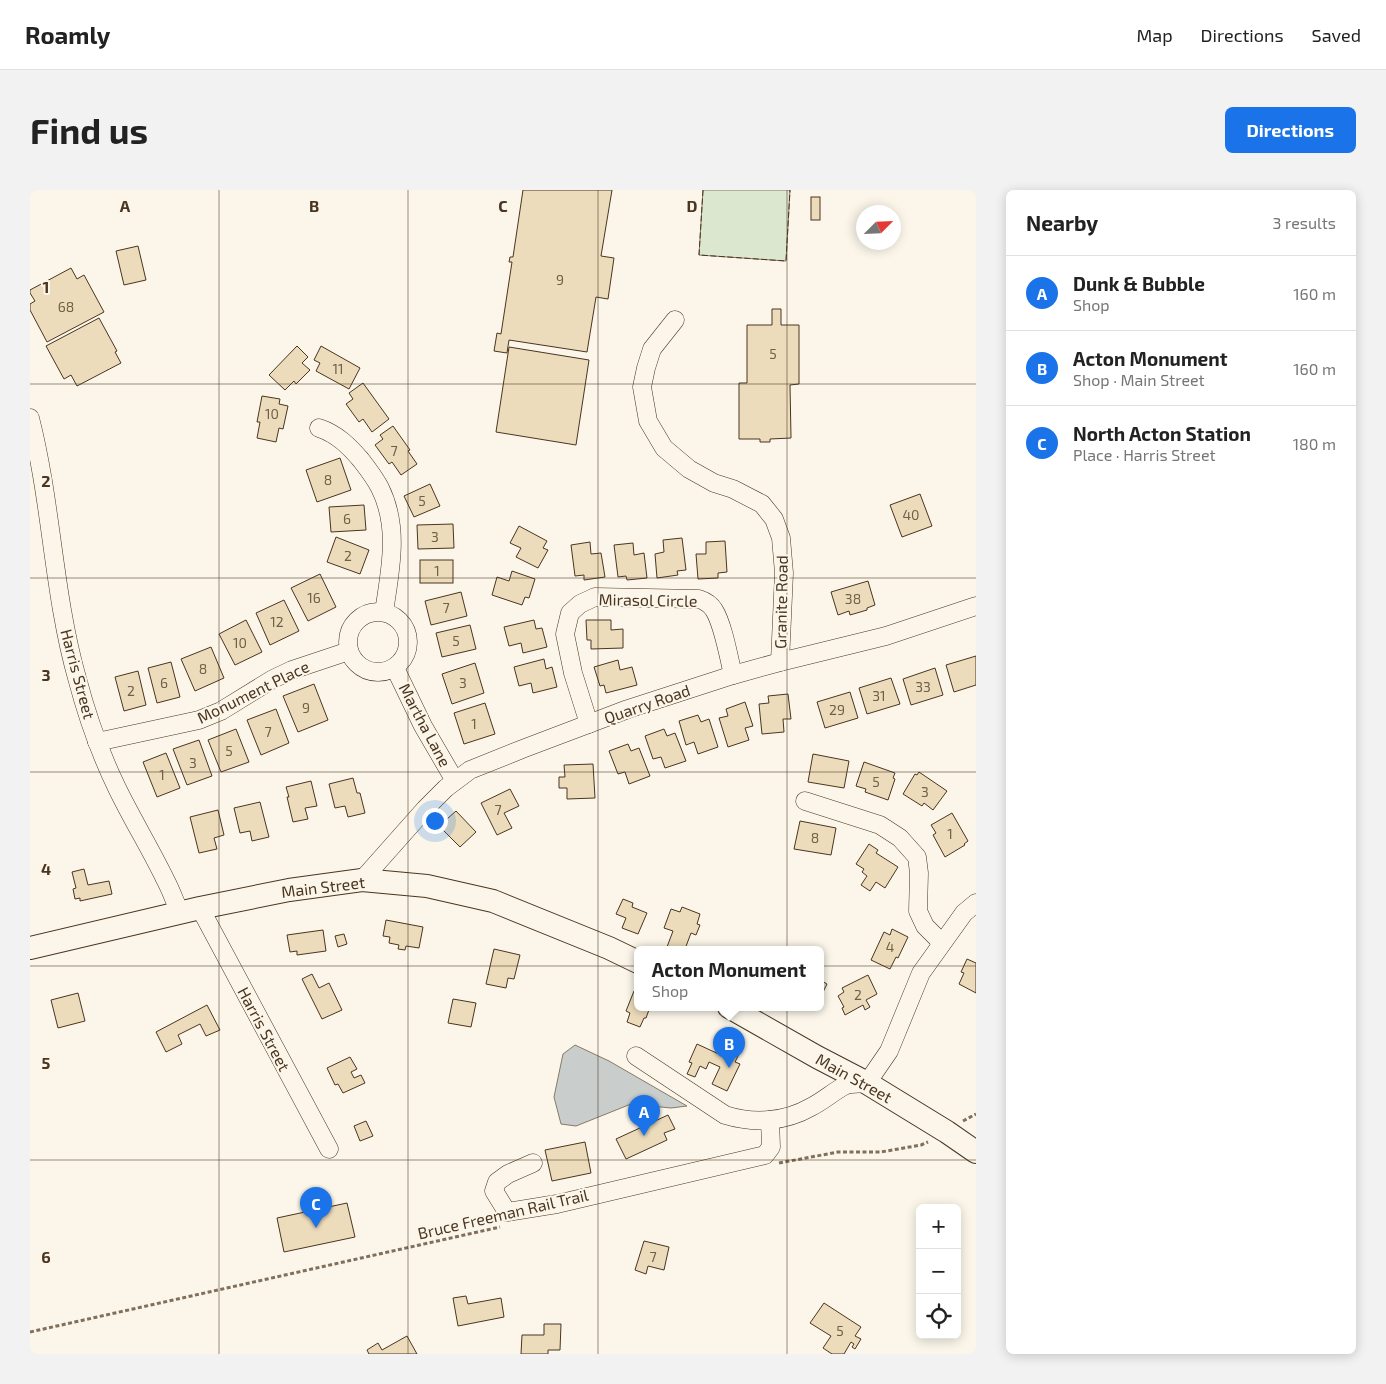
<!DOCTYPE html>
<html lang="en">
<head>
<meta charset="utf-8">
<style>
  body { margin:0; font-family:"Exo 2",sans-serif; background:#f2f2f2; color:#222 }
  .controls { position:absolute; right:15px; bottom:15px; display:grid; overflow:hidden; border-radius:8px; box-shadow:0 2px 12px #0003 }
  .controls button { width:45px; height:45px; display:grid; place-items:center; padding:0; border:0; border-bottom:1px solid #e0e0e0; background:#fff; color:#222; font:25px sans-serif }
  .compass { position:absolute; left:826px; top:15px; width:45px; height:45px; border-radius:50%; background:#fff; box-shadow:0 2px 12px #0003; rotate:66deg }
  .you { position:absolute; left:404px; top:630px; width:18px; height:18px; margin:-12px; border:4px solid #fff; border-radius:50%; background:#1a73e8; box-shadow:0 0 0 8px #1a73e833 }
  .badge { display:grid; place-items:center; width:32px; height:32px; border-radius:50%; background:#1a73e8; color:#fff; font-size:16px; font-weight:700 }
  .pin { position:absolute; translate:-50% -41px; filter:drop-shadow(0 1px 2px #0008) }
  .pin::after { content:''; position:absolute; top:26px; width:18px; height:15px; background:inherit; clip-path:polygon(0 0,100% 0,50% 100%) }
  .popup { position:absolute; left:604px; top:756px; width:190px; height:65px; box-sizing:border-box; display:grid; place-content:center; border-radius:8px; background:#fff; filter:drop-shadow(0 1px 4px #0005); font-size:16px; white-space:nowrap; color:#767676 }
  .popup b { font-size:19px; color:#222 }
  .popup::after { content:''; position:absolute; left:50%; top:100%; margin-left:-10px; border:10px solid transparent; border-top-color:#fff }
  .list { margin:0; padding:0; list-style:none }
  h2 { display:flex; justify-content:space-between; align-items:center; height:65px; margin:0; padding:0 20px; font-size:21px }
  h2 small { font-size:16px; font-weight:400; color:#767676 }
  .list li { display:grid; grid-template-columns:32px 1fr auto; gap:15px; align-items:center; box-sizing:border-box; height:75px; padding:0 20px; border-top:1px solid #e0e0e0 }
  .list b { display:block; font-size:19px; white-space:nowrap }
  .list p { margin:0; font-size:16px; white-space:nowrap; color:#767676 }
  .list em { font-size:16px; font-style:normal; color:#767676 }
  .icon { flex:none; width:28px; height:28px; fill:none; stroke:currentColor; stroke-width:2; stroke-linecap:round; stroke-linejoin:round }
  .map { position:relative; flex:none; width:946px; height:1164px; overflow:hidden; border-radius:8px }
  header { display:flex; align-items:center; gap:30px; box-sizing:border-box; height:70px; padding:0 25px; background:#fff; border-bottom:1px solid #e0e0e0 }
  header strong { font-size:24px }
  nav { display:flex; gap:28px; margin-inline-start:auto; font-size:18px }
  .intro { display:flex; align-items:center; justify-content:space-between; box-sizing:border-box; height:120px; padding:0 30px }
  h1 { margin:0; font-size:35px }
  .button { padding:12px 22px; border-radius:8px; background:#1a73e8; color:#fff; font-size:18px; font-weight:700 }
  main { display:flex; gap:30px; padding:0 30px }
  aside { flex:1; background:#fff; border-radius:8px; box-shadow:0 2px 12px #0003 }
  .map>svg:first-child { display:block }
  .green { fill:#dce7d0; stroke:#887966 }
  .water { fill:#c9cecd; stroke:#887966 }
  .building { fill:#ecdcbc; stroke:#4a3520 }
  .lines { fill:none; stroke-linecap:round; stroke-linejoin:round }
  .minor-casing { stroke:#4a3520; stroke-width:19 }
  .major-casing { stroke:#4a3520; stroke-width:24 }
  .path { stroke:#7f6f5c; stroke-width:3; stroke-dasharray:4 2.5; stroke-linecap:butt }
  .minor { stroke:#fbf6e9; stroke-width:18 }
  .major { stroke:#fbf6e9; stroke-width:22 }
  .fence { stroke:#4a3520; stroke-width:1; stroke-dasharray:6 2.5; stroke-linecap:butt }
  .grid { fill:none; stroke:#4a3520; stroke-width:1; stroke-opacity:0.55 }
  .labels { text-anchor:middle; stroke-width:4; stroke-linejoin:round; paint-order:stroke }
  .number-label { font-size:14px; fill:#725f47 }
  .street-label { font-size:16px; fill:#4a3520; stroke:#fbf6e9 }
  .grid-label { font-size:16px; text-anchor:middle; font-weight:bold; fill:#4a3520; stroke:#fbf6e9; stroke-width:4; stroke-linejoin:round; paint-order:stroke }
</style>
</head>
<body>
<header>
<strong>Roamly</strong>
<nav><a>Map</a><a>Directions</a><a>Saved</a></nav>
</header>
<div class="intro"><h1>Find us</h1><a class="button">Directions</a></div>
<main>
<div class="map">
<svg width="946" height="1164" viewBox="0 0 946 1164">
  <rect width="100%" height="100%" fill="#fbf6e9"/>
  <!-- green -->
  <path class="green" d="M 673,0 L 760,0 L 756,71 L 669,65 Z"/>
  <!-- water -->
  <path class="water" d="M 545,855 L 579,871 L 657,916 L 641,918 L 601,914 L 546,936 L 531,934 L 524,907 L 533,864 Z"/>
  <!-- building -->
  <g class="building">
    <path d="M 493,0 L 582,0 L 571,66 L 584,68 L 578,109 L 566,107 L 557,162 L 479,150 L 477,163 L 464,161 L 467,143 L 471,144 L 482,72 L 479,72 L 480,67 L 483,67 Z"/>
    <rect x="781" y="7" width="9" height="23"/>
    <path d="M 108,56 L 116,90 L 94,95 L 86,61 Z"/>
    <path d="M 41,78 L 47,89 L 54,85 L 74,122 L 17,152 L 0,120 L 0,114 L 5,111 L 0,103 L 0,100 Z"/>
    <path d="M 742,119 L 751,119 L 751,135 L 769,135 L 769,194 L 760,195 L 761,248 L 740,249 L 740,252 L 730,252 L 730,249 L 709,249 L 709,193 L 717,193 L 717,135 L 742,135 Z"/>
    <path d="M 69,128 L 87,161 L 85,162 L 91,173 L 47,196 L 41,185 L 34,189 L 16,156 Z"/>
    <path d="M 267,156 L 278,167 L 272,173 L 280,180 L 266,194 L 264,191 L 255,200 L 239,185 Z"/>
    <path d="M 291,156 L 330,178 L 319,199 L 286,181 L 290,173 L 284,170 Z"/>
    <path d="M 479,157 L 559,170 L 546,255 L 466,242 Z"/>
    <path d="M 333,193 L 359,229 L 342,242 L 333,229 L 329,232 L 316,214 L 323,209 L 319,203 Z"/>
    <path d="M 232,206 L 250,209 L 249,214 L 258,216 L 253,239 L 249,238 L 246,252 L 227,248 L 230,232 L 227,232 Z"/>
    <path d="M 363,236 L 380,260 L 378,261 L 387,274 L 371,285 L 362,272 L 359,274 L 345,255 L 353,249 L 350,245 Z"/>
    <path d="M 310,268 L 321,300 L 287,312 L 276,280 Z"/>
    <path d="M 400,294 L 410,316 L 384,327 L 374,306 Z"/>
    <path d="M 890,304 L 902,336 L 872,347 L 860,315 Z"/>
    <path d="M 334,315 L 336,340 L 301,342 L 299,317 Z"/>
    <path d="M 423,334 L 424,358 L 388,359 L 387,335 Z"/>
    <path d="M 489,336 L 517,351 L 513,358 L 518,360 L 508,378 L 486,367 L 491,358 L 480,353 Z"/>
    <path d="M 306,347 L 339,360 L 330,384 L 297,372 Z"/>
    <path d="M 652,348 L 656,380 L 647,381 L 648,385 L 627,388 L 625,364 L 634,362 L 633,350 Z"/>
    <path d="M 695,351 L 697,382 L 688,383 L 688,388 L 668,389 L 666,364 L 676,364 L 676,352 Z"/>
    <path d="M 560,352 L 561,364 L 571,363 L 575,387 L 554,390 L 554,385 L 545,386 L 541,355 Z"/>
    <path d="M 603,353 L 604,365 L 614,363 L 617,388 L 597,390 L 596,386 L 588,387 L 584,355 Z"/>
    <rect x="390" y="370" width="33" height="23"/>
    <path d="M 482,381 L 505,389 L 499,408 L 495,407 L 492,415 L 462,405 L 467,387 L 479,391 Z"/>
    <path d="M 290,384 L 306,417 L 278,431 L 261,398 Z"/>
    <path d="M 838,391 L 845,415 L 837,418 L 837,420 L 820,425 L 819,421 L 808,425 L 801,402 Z"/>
    <path d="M 431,402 L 437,426 L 401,435 L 395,411 Z"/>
    <path d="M 254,410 L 269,441 L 240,455 L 226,423 Z"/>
    <path d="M 216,430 L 232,462 L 205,475 L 189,444 Z"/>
    <path d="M 504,430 L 506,439 L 512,438 L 517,457 L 493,463 L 491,453 L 479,456 L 474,437 Z"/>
    <path d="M 556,430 L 581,430 L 581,440 L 593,439 L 593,458 L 561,459 L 561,450 L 557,450 Z"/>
    <path d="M 440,435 L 446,459 L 412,467 L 406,443 Z"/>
    <path d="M 181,457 L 194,488 L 165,501 L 151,469 Z"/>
    <path d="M 946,466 L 946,495 L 924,502 L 916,475 Z"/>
    <path d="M 514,469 L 516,479 L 522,477 L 527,497 L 503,503 L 501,493 L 489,496 L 484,477 Z"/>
    <path d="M 588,470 L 590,480 L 602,477 L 607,495 L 576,503 L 574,495 L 570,496 L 564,477 Z"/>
    <path d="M 141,472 L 150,507 L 127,513 L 118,478 Z"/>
    <path d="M 445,473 L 454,503 L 422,514 L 412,484 Z"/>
    <path d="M 905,478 L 913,505 L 881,515 L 873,489 Z"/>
    <path d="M 108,481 L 116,515 L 94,521 L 85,487 Z"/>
    <path d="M 861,488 L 870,514 L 837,524 L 829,498 Z"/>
    <path d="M 284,494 L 298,530 L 268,542 L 253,506 Z"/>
    <path d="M 820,502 L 828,528 L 795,538 L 787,512 Z"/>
    <path d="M 758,504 L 761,529 L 753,529 L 754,542 L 732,544 L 729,514 L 739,513 L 738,506 Z"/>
    <path d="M 715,512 L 723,536 L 715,538 L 719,550 L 698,557 L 689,528 L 698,526 L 696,519 Z"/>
    <path d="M 455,513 L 465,544 L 434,554 L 424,523 Z"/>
    <path d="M 246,519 L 259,553 L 231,565 L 217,530 Z"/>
    <path d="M 668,525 L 671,532 L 679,529 L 688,557 L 668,564 L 664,552 L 656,555 L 649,531 Z"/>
    <path d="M 206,539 L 219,572 L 191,582 L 178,550 Z"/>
    <path d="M 634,539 L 637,546 L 645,543 L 656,571 L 635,578 L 631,567 L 623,569 L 615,546 Z"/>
    <path d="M 169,550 L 182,586 L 157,595 L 143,559 Z"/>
    <path d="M 598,554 L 601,561 L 609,558 L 620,586 L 599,594 L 595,582 L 588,584 L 579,561 Z"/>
    <path d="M 136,563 L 150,598 L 127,607 L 113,572 Z"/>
    <path d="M 783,564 L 819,571 L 814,598 L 778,592 Z"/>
    <path d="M 834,572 L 865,583 L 863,588 L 865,589 L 858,610 L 835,602 L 836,599 L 826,596 Z"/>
    <path d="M 563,574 L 565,608 L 537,609 L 537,598 L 529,598 L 529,587 L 535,587 L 534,575 Z"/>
    <path d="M 889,582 L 917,601 L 903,620 L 894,613 L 892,616 L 873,604 L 885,584 L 887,585 Z"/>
    <path d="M 323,588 L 327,603 L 330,603 L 335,623 L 318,627 L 315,616 L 305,618 L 299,594 Z"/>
    <path d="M 281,591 L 287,616 L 275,618 L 278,629 L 263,632 L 257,607 L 259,607 L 256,597 Z"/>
    <path d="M 480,599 L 489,616 L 474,623 L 482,638 L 467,645 L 451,613 Z"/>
    <path d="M 230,612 L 239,647 L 222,651 L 220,641 L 210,643 L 204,618 Z"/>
    <path d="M 188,620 L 194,645 L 184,648 L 187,659 L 169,663 L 160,627 Z"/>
    <path d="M 426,621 L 446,642 L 430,657 L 409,636 Z"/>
    <path d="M 922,623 L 938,651 L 934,654 L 935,655 L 915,667 L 903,645 L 906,643 L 901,635 Z"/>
    <path d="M 770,631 L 806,638 L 801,665 L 764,659 Z"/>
    <path d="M 839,654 L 848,660 L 846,663 L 868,677 L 855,698 L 846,692 L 840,701 L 831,695 L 837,686 L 832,682 L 834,679 L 826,674 Z"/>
    <path d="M 54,679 L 58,695 L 79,691 L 82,704 L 50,711 L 50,708 L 45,709 L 43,699 L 46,698 L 42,682 Z"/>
    <path d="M 593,709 L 603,713 L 602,717 L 617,723 L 608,744 L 592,738 L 596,728 L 586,724 Z"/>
    <path d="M 652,717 L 670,724 L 667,734 L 670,735 L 666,745 L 661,743 L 655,759 L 642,759 L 637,757 L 643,741 L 634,738 L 641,719 L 650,722 Z"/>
    <path d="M 356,730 L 393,737 L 389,758 L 376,756 L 375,760 L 368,759 L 369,755 L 359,753 L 360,747 L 353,746 Z"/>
    <path d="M 862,739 L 878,747 L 868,768 L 866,767 L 860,779 L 841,770 L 854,742 L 860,745 Z"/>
    <path d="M 293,740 L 296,761 L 267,765 L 267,761 L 260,762 L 257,745 Z"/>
    <path d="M 314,744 L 317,754 L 308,757 L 305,746 Z"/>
    <path d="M 464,759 L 490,765 L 484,789 L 478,788 L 476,798 L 456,794 Z"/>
    <path d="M 937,769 L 946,773 L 946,803 L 929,794 L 934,783 L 931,782 Z"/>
    <path d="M 282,784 L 289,798 L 299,793 L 312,820 L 292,829 L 272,789 Z"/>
    <path d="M 838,785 L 847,804 L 836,810 L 840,817 L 835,820 L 833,815 L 815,825 L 812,818 L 814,817 L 808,806 L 814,802 L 812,798 Z"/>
    <path d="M 790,790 L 797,794 L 790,808 Z"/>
    <path d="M 604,801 L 608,802 L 608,817 L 620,817 L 616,828 L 614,828 L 610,837 L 597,832 L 600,823 L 596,821 Z"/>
    <path d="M 48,803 L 55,831 L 28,838 L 21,810 Z"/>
    <path d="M 423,809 L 446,813 L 441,837 L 418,833 Z"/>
    <path d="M 177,815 L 190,840 L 176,846 L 170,834 L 148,845 L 152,854 L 136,862 L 126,842 Z"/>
    <path d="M 667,854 L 693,866 L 696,858 L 709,864 L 705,872 L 710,874 L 697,901 L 682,894 L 690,877 L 679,872 L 676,879 L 670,876 L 665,887 L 657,884 L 662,873 L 659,872 Z"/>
    <path d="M 320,867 L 327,879 L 321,882 L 324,888 L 331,885 L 335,893 L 313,903 L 308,894 L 305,895 L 297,878 Z"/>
    <path d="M 638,925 L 645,939 L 634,943 L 637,950 L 596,969 L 586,949 Z"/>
    <path d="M 336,931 L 343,946 L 330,951 L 324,936 Z"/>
    <path d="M 555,952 L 561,983 L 522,991 L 515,960 Z"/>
    <path d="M 317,1013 L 325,1047 L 254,1062 L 247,1028 Z"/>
    <path d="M 614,1051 L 639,1057 L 634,1080 L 618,1076 L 616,1084 L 605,1080 Z"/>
    <path d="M 436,1106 L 438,1114 L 471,1108 L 474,1127 L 428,1136 L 423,1108 Z"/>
    <path d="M 794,1113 L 831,1137 L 825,1146 L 831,1149 L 825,1159 L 822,1157 L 824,1154 L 821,1152 L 814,1164 L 802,1164 L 793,1158 L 801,1146 L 780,1133 Z"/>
    <path d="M 514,1134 L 531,1134 L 530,1160 L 518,1160 L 518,1164 L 491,1164 L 492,1145 L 514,1145 Z"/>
    <path d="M 377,1146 L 387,1164 L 339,1164 L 337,1160 L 348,1153 L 352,1160 Z"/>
  </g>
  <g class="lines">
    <defs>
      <g id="minor">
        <path d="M 645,130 L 622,159 L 616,178 L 612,197 L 618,231 L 634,258 L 659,279 L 684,293 L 703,299 L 732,314 L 744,329 L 751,348 L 754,383 L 750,472"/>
        <path d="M 0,228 C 22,314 23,403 47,488 C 57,526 70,563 87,598 C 102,629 120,658 135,689 C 141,700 145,712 150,723"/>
        <path d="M 289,238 C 307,244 319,256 331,270 C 338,279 345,288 350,298 C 370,338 360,381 354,422"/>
        <circle cx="348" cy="452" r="30"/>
        <path d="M 365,478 L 393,536 L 425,591"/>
        <path d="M 559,534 L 543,483 L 535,444 L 540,423 L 550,414 L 565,407 L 669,409 C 675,411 681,415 684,420 C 693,434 699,468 703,485"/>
        <path d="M 67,552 L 169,530 L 191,521 L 243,489 L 262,480 L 319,461"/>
        <path d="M 775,611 L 850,635 L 870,648 L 887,667 L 889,683 L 888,721 L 895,736 L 912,753"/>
        <path d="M 332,690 L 395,619 L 416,598 L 440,580 L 495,558 L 598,519 L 703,485 L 750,472 L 856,446 L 946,416"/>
        <path d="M 170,718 L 299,959"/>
        <path d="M 606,866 L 695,925 C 724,934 755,932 781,917 C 793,911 803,902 814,896 C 820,893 830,894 837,893 L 859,861 L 891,783 L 934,723 L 946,713"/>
        <path d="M 503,973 L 478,984 L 467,992 L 464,1001 L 477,1022 L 527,1014 L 735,965 L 741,957 L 740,930"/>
      </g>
      <g id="major">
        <path d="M 0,758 L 170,718 L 259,700 L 332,690 L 397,696 L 463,711 L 579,758 L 608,772"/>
        <path d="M 699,817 L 787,867 L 837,893 L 917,942 L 946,962"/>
      </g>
    </defs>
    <!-- minor casing -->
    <use href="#minor" class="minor-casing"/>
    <!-- major casing -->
    <use href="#major" class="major-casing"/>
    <!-- path -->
    <g class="path">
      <path d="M 933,931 L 946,924"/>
      <path d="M 749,973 L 808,962 L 851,962 L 891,955 L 898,952"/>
      <path d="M 0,1142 L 470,1037"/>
    </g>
    <!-- minor -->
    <use href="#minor" class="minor"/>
    <!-- major -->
    <use href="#major" class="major"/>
    <!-- fence -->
    <path class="fence" d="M 673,0 L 669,65 L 756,71 L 760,0"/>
  </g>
  <!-- grid -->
  <path class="grid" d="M 189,0 L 189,1164M 378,0 L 378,1164M 568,0 L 568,1164M 757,0 L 757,1164M 0,194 L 946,194M 0,388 L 946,388M 0,582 L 946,582M 0,776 L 946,776M 0,970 L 946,970"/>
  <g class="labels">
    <!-- number labels -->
    <g class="number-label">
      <text x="530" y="95">9</text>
      <text x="36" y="122">68</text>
      <text x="743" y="169">5</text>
      <text x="308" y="184">11</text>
      <text x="242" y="229">10</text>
      <text x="364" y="266">7</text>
      <text x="298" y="295">8</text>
      <text x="392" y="316">5</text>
      <text x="881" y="330">40</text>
      <text x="317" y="334">6</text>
      <text x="405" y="352">3</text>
      <text x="318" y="371">2</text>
      <text x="407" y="386">1</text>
      <text x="284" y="413">16</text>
      <text x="823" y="414">38</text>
      <text x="416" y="423">7</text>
      <text x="247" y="437">12</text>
      <text x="426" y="456">5</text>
      <text x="210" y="458">10</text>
      <text x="173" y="484">8</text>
      <text x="134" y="498">6</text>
      <text x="433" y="498">3</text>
      <text x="893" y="502">33</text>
      <text x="101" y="506">2</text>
      <text x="849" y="511">31</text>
      <text x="276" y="523">9</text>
      <text x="807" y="525">29</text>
      <text x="444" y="539">1</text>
      <text x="238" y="547">7</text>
      <text x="199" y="566">5</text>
      <text x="163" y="578">3</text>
      <text x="132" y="590">1</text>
      <text x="846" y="597">5</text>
      <text x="895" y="607">3</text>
      <text x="468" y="625">7</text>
      <text x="920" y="649">1</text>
      <text x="785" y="653">8</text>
      <text x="860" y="762">4</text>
      <text x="828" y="810">2</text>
      <text x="623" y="1072">7</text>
      <text x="810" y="1146">5</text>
    </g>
    <!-- street labels -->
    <g class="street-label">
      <text transform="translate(618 410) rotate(1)" y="6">Mirasol Circle</text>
      <text transform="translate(751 412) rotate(-89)" y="6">Granite Road</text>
      <text transform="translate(48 484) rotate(75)" y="6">Harris Street</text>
      <text transform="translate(223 502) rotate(-26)" y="6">Monument Place</text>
      <text transform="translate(617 514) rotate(-19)" y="6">Quarry Road</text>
      <text transform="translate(395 535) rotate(62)" y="6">Martha Lane</text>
      <text transform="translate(293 697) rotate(-7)" y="6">Main Street</text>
      <text transform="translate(234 839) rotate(62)" y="6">Harris Street</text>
      <text transform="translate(824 888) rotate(29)" y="6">Main Street</text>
      <text transform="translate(473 1024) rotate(-13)" y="6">Bruce Freeman Rail Trail</text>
    </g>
  </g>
  <g class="grid-label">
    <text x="95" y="22">A</text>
    <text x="284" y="22">B</text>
    <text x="473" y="22">C</text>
    <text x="662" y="22">D</text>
    <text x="16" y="103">1</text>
    <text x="16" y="297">2</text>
    <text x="16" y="491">3</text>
    <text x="16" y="685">4</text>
    <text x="16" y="879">5</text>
    <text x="16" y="1073">6</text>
  </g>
</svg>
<div class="controls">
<button>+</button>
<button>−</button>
<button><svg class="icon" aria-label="locate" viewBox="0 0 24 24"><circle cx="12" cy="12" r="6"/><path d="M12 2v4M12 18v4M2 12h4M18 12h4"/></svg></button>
</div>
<svg class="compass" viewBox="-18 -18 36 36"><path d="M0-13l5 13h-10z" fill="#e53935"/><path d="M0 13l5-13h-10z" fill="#767676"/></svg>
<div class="you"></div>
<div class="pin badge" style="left:614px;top:946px">A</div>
<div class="pin badge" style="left:699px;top:878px">B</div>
<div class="popup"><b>Acton Monument</b>Shop</div>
<div class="pin badge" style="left:286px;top:1038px">C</div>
</div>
<aside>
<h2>Nearby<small>3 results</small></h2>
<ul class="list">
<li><span class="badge">A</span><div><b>Dunk &amp; Bubble</b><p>Shop</p></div><em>160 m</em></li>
<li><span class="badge">B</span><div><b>Acton Monument</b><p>Shop · Main Street</p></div><em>160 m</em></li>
<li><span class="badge">C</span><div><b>North Acton Station</b><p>Place · Harris Street</p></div><em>180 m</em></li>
</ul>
</aside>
</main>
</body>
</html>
